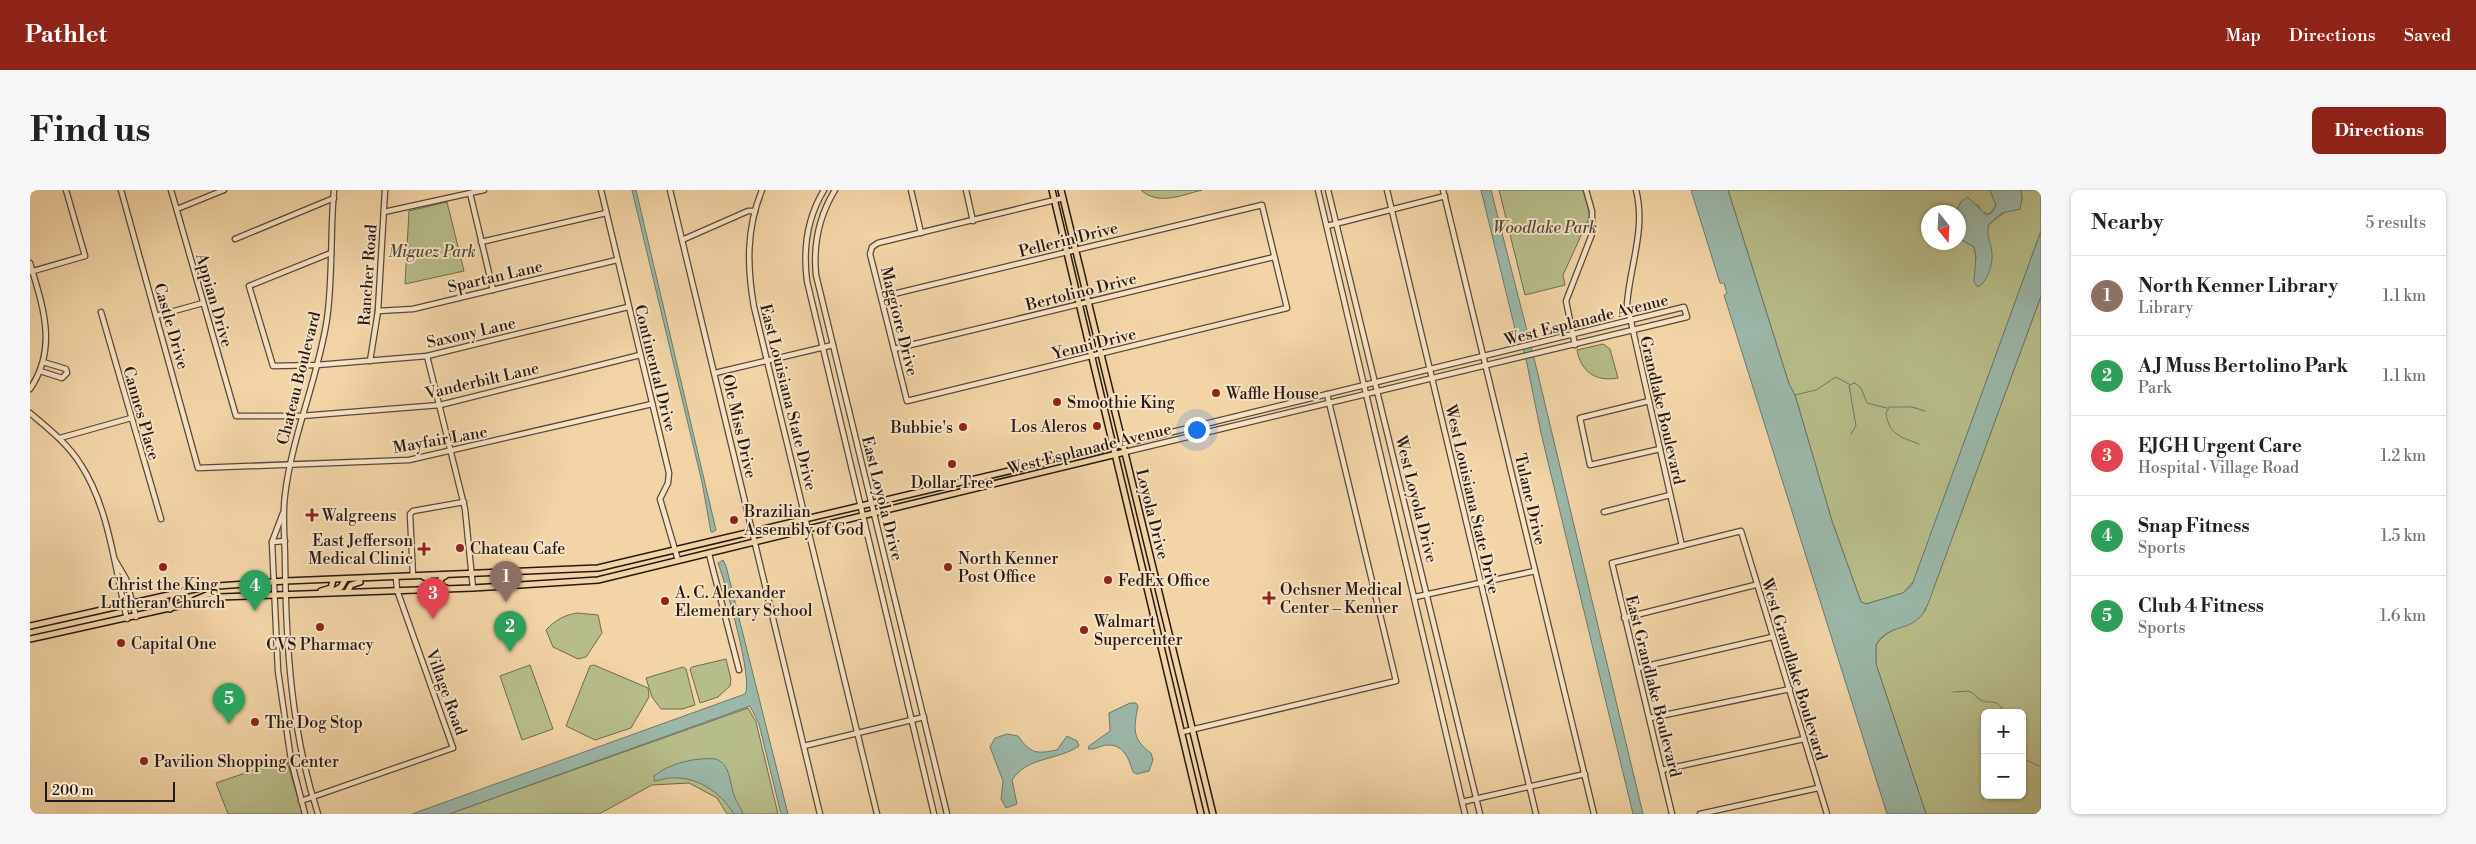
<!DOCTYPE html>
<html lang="en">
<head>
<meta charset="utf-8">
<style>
  body { margin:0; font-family:"Libre Bodoni",serif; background:#f6f6f6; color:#222 }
  .controls { position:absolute; right:15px; bottom:15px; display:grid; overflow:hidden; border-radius:8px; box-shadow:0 1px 4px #0004 }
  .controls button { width:45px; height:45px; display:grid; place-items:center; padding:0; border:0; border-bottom:1px solid #e0e0e0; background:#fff; color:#222; font:25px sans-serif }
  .compass { position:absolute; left:1891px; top:15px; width:45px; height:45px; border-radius:50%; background:#fff; box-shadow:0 1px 4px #0004; rotate:162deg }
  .scale { position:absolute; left:15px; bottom:12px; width:130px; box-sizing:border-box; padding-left:5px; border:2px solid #251915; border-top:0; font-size:14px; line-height:18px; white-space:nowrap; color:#251915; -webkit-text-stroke:4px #f7e3c5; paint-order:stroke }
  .you { position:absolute; left:1166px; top:239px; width:18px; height:18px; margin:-12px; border:4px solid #fff; border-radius:50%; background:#1a73e8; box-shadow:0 0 0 8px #1a73e833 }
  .badge { display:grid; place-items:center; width:32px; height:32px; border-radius:50%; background:#8f2418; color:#fff; font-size:16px; font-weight:700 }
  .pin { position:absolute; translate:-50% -41px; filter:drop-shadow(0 1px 2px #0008) }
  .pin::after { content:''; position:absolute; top:26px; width:18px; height:15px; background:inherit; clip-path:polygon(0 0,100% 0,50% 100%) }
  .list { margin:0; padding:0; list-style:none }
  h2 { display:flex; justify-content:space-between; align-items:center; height:65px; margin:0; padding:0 20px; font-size:21px }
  h2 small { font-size:16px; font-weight:400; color:#767676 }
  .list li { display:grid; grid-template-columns:32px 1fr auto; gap:15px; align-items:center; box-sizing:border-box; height:80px; padding:0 20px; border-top:1px solid #e0e0e0 }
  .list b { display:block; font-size:19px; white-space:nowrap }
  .list p { margin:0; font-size:16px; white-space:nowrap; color:#767676 }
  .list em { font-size:16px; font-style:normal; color:#767676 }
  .map { position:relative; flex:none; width:2011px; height:624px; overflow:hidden; border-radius:8px }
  header { display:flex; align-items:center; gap:30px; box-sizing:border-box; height:70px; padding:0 25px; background:#8f2418; color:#fff }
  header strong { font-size:24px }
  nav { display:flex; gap:28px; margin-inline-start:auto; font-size:18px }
  .intro { display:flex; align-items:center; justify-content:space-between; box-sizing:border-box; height:120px; padding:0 30px }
  h1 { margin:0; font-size:35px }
  .button { padding:12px 22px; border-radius:8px; background:#8f2418; color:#fff; font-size:18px; font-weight:700 }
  main { display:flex; gap:30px; padding:0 30px }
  aside { flex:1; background:#fff; border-radius:8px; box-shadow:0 1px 4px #0004 }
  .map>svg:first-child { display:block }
  .green { fill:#b7bd8a; stroke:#6e6b50; fill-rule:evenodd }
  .water { fill:#9bb8a9; stroke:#6c786e }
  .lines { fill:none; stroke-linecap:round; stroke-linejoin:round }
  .stream { stroke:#6c786e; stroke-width:1 }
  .minor-casing { stroke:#584839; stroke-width:7 }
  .major-casing { stroke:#251915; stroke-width:8 }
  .minor { stroke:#f7e3c5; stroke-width:4.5 }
  .major { stroke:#f2d4a6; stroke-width:5 }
  .poi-dot { fill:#8f2418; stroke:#f7e3c5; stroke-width:2 }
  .labels { text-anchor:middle; stroke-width:4; stroke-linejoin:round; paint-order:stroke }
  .park-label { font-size:16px; font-style:italic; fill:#514a38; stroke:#f7e3c5 }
  .street-label { font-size:16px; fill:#251915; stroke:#f7e3c5 }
  .poi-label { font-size:16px; fill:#251915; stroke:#f7e3c5; text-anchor:start }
</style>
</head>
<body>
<header>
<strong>Pathlet</strong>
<nav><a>Map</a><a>Directions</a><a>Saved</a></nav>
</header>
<div class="intro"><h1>Find us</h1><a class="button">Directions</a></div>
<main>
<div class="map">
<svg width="2011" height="624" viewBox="0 0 2011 624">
  <rect width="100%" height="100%" fill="#f2d4a6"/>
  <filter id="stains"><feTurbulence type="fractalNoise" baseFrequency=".004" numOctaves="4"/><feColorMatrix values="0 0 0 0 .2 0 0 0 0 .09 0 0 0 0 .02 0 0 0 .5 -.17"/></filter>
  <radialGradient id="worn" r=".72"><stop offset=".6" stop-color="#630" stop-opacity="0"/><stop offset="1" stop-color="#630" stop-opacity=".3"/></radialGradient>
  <!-- green -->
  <g class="green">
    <path d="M 1111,0 L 1172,0 C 1152,5 1128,16 1111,0 Z"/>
    <path d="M 1469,0 L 1554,0 L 1560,26 L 1533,85 L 1535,95 L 1495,105 Z"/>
    <path d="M 1698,0 L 1960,0 L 1966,15 L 1960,24 L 1952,22 L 1948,15 L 1931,12 L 1926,22 L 1898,22 L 1898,52 L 1928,52 L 1929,48 L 1944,57 L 1951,95 C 1971,65 1952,57 1959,34 L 1992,9 L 1991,0 L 2011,0 L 2011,41 L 2006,55 L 1884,391 L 1873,403 L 1836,414 L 1831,412 L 1802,331 L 1765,205 L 1759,194 Z"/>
    <path d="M 417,12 L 434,81 L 375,94 L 379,21 Z"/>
    <path d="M 2011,106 L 2011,624 L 1896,624 L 1846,474 L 1846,455 C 1857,436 1881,438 1895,421 ZM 1955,523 L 1992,523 L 1992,605 L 1955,605 Z"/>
    <path d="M 1573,154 L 1580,159 L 1588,188 C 1566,192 1551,182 1547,160 Z"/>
    <path d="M 547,423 L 568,425 L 572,443 L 556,467 L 548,469 L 523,457 L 516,440 C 525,430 535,425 547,423 Z"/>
    <path d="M 696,469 L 701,489 L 700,496 L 688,507 L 670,513 L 660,479 L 662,477 Z"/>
    <path d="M 500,475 L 523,539 L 492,550 L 470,486 Z"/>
    <path d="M 564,475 L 618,498 L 619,507 L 601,538 L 565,550 L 536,536 L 560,476 Z"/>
    <path d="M 653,477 L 656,479 L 665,515 L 652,519 L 631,519 L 622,507 L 616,488 Z"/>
    <path d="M 718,518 L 726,532 L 748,624 L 697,624 L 687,608 L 659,593 L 622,595 L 569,624 L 419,624 Z"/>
    <path d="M 256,569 L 273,624 L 198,624 L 186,593 Z"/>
  </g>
  <!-- water -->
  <g class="water">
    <path d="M 602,0 L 606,0 L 686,340 L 683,342 L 681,342 L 672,292 Z"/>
    <path d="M 1451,0 L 1461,0 L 1505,172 L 1613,624 L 1603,624 L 1511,243 L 1497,174 L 1492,154 L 1486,143 Z"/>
    <path d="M 1661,0 L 1698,0 L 1759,194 L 1765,205 L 1802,331 L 1831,412 L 1836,414 L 1873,403 L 1882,395 L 2011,41 L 2011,106 L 1902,403 C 1899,411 1896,421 1889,428 C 1876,441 1857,435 1846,455 L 1846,474 L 1896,624 L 1857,624 L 1694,105 L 1697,103 L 1694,93 L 1690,93 Z"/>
    <path d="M 1960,0 L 1991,0 L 1992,9 L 1990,19 L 1972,23 L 1959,34 C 1955,47 1962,52 1962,65 C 1963,74 1957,92 1948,97 L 1944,92 L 1946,66 L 1944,57 L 1929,48 L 1928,22 L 1926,22 L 1931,12 L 1938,7 L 1956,25 L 1962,23 L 1966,15 Z"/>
    <path d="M 693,370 L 696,376 L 758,624 L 751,624 L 729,534 L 720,516 L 419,624 L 382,624 L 715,504 C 724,492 695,391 688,373 Z"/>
    <path d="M 1100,513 L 1106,513 L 1108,516 C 1104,537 1101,549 1121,563 L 1123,570 L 1119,581 L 1107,584 L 1103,582 C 1099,570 1095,555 1078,555 C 1071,555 1065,560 1058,559 L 1059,556 L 1080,541 L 1079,523 Z"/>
    <path d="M 977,544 L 988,546 C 1001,564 1006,564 1027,560 L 1037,546 L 1047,551 L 1049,556 C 1027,571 998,566 982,590 L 987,614 L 976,618 L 971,609 L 973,591 L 960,557 L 965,548 Z"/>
    <path d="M 686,569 C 701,575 699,592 704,605 C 706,612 711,617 713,624 L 704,624 C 689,601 667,586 639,588 C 634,588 629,591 624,591 L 624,586 C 640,573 666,567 686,569 Z"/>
  </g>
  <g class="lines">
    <!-- stream -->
    <g class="stream">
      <path d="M 1765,205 L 1786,200 L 1806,187 L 1819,194"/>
      <path d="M 1821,244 L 1826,236 L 1819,195 L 1825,193 L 1831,198 L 1837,213 L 1857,218"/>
      <path d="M 1889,254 C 1871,247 1859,245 1856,223 L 1859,217 L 1882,217 L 1895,221"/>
      <path d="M 1923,502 L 1939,501 C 1944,503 1945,506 1949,509 C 1959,516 1969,506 1973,523"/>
      <path d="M 1992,568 L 2011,577"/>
    </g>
    <defs>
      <g id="minor">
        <path d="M 91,0 L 168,278 L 379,270 L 622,214"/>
        <path d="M 141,0 L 206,226 L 271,226 L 410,215 L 610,165"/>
        <path d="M 571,0 L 639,283 L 638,293 L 630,309 L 648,370"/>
        <path d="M 640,0 L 790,624"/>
        <path d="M 732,0 C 716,39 717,77 724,117 L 847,624"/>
        <path d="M 794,0 C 777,28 773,60 777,91 L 904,624"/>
        <path d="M 805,0 C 789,26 783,54 786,85 L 917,624"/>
        <path d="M 881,0 L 891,43"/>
        <path d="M 936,0 L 943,31"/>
        <path d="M 1288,0 L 1435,624"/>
        <path d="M 1298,0 L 1450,624"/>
        <path d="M 1357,0 L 1506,624"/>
        <path d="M 1413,0 L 1564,624"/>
        <path d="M 1606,0 C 1616,39 1600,75 1597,114 L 1652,356"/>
        <path d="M 440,3 L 463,100"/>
        <path d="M 147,19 L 194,0"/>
        <path d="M 354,22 L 454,0"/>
        <path d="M 1297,36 L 1415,6"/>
        <path d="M 205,49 L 304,8"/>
        <path d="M 652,50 L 718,21 L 725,21"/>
        <path d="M 451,52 L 576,23"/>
        <path d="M 301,63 L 219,96 L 243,176 L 287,175 L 397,166 L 598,117"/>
        <path d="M 0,73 C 13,117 28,158 0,199"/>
        <path d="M 0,82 L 55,66 L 36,0"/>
        <path d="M 851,107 L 1232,15 L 1257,118 L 877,211 L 840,64 L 842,57 L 848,53 L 1033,8"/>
        <path d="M 348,121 L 383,119 L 587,70"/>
        <path d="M 71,122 L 131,329"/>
        <path d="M 126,126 L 173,113"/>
        <path d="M 1545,155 L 1536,111 L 1562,44 L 1562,21 L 1556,0"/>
        <path d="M 864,159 L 1244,67"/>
        <path d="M 397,166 L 435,319 L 443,398"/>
        <path d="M 340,171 L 348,121 L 355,0"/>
        <path d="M 10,181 L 32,188 L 37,183 L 36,179 L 13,172"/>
        <path d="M 685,183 L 803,155"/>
        <path d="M 1619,211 L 1550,228 L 1560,275 L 1630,259"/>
        <path d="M 0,223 C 19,239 38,254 51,275 C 79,318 85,379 97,429"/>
        <path d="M 30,248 L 101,228"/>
        <path d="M 1093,254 L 1654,117 L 1657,127 L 1095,262"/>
        <path d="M 1574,322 L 1640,305"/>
        <path d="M 253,323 L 242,352 L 248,481 L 261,570 L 275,624"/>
        <path d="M 242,352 L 255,351"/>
        <path d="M 679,364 L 709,480"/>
        <path d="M 85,370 L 96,389 L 106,427"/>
        <path d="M 383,386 L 380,324 L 383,321 L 434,312"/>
        <path d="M 1385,407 L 1505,381"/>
        <path d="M 1594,428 L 1725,395"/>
        <path d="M 1608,478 L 1742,447"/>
        <path d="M 1620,528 L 1760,499"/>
        <path d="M 1152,542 L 1366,491 L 1297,204"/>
        <path d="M 774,556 L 894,527"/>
        <path d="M 1632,580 L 1774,549"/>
        <path d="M 271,611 L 423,558 L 367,400 L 366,387"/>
        <path d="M 1432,612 L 1555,584"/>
        <path d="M 288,624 C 261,542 256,455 255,370 C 255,348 252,327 255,305 C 262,245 288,189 297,129 C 303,86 300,43 304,0"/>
        <path d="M 1642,624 L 1582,373 L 1711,341 L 1797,624"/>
        <path d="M 1670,624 L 1788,598"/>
      </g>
      <g id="major">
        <path d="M 1022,0 L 1171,624"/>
        <path d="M 1031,0 L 1183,624"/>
        <path d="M 415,386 L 411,388 L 410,395 L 416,398"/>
        <path d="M 394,387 L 399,389 L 400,393 L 395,399"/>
        <path d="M 291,401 L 301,398 L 303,390"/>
        <path d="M 302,402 L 311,397 L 315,390"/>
        <path d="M 317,402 L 321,395 L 330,392"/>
        <path d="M 165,410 L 179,404 L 181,397"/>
        <path d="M 140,419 L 143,409 L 151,405"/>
        <path d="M 0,436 L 174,397 L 255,391 L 568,378 L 1093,254"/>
        <path d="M 0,449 L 189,407 L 443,398 L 568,390 L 1095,262"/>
      </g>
    </defs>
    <!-- minor casing -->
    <use href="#minor" class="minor-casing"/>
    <!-- major casing -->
    <use href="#major" class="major-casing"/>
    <!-- minor -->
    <use href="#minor" class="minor"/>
    <!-- major -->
    <use href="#major" class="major"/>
  </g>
  <!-- markers -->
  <g class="poi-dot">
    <circle cx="1186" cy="203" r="5"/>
    <circle cx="1027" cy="212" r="5"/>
    <circle cx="1067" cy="236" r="5"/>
    <circle cx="933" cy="237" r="5"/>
    <circle cx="922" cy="274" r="5"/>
    <path d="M279.5 317.5h5v5h5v5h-5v5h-5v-5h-5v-5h5z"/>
    <circle cx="704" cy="330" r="5"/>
    <circle cx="430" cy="358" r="5"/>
    <path d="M391.5 351.5h5v5h5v5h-5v5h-5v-5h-5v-5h5z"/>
    <circle cx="133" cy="377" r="5"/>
    <circle cx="918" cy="377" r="5"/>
    <circle cx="1078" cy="390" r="5"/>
    <path d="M1236.5 400.5h5v5h5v5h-5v5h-5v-5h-5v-5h5z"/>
    <circle cx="635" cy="411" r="5"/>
    <circle cx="290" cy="437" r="5"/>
    <circle cx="1054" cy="440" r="5"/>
    <circle cx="91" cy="453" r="5"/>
    <circle cx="225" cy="532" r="5"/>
    <circle cx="114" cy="571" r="5"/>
  </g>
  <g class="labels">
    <!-- park labels -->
    <g class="park-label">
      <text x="1515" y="43">Woodlake Park</text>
      <text x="402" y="67">Miguez Park</text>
    </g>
    <!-- street labels -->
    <g class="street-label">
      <text transform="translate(1038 49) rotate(-14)" y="6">Pellerin Drive</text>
      <text transform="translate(337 85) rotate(-86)" y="6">Rancher Road</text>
      <text transform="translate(465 86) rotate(-13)" y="6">Spartan Lane</text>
      <text transform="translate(1051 101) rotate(-14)" y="6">Bertolino Drive</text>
      <text transform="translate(185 110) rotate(74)" y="6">Appian Drive</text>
      <text transform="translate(1556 129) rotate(-14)" y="6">West Esplanade Avenue</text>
      <text transform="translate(870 131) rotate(76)" y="6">Maggiore Drive</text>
      <text transform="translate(142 136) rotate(74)" y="6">Castle Drive</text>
      <text transform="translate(441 142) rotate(-13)" y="6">Saxony Lane</text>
      <text transform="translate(1064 153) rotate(-14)" y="6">Yenni Drive</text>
      <text transform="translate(626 178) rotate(76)" y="6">Continental Drive</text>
      <text transform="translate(268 188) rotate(-76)" y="6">Chateau Boulevard</text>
      <text transform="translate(452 190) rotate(-13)" y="6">Vanderbilt Lane</text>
      <text transform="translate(759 207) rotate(76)" y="6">East Louisiana State Drive</text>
      <text transform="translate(1633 220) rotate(77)" y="6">Grandlake Boulevard</text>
      <text transform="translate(112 223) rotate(74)" y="6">Cannes Place</text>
      <text transform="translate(710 236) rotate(77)" y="6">Ole Miss Drive</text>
      <text transform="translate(410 249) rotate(-10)" y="6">Mayfair Lane</text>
      <text transform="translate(1059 258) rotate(-14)" y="6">West Esplanade Avenue</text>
      <text transform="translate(853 308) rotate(76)" y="6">East Loyola Drive</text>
      <text transform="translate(1387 309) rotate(76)" y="6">West Loyola Drive</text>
      <text transform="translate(1443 309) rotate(77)" y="6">West Louisiana State Drive</text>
      <text transform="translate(1501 309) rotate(77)" y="6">Tulane Drive</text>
      <text transform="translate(1123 324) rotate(76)" y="6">Loyola Drive</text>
      <text transform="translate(1765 479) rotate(73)" y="6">West Grandlake Boulevard</text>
      <text transform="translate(1624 496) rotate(76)" y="6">East Grandlake Boulevard</text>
      <text transform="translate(417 502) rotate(70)" y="6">Village Road</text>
    </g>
    <!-- poi labels -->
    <g class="poi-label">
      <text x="1196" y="209">Waffle House</text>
      <text x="1037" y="218">Smoothie King</text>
      <text x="1057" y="242" text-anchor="end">Los Aleros</text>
      <text x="923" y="243" text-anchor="end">Bubbie's</text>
      <text x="922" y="298" text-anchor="middle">Dollar Tree</text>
      <text x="714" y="327">Brazilian<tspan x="714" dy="18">Assembly of God</tspan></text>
      <text x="292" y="331">Walgreens</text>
      <text x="383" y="356" text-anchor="end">East Jefferson<tspan x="383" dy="18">Medical Clinic</tspan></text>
      <text x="440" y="364">Chateau Cafe</text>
      <text x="928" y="374">North Kenner<tspan x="928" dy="18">Post Office</tspan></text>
      <text x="1088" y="396">FedEx Office</text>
      <text x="133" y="400" text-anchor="middle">Christ the King<tspan x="133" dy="18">Lutheran Church</tspan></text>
      <text x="1250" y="405">Ochsner Medical<tspan x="1250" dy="18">Center – Kenner</tspan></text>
      <text x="645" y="408">A. C. Alexander<tspan x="645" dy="18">Elementary School</tspan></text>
      <text x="1064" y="437">Walmart<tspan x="1064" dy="18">Supercenter</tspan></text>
      <text x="101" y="459">Capital One</text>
      <text x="290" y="460" text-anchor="middle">CVS Pharmacy</text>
      <text x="235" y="538">The Dog Stop</text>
      <text x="124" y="577">Pavilion Shopping Center</text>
    </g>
  </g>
  <rect width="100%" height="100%" filter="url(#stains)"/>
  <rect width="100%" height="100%" fill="url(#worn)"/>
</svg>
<div class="controls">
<button>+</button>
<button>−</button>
</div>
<svg class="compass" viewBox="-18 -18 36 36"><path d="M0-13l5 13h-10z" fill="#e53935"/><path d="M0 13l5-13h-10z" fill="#767676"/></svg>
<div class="scale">200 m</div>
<div class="you"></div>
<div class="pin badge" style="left:476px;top:412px;background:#8d6e63">1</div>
<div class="pin badge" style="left:480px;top:462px;background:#2e9e5b">2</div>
<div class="pin badge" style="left:403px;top:429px;background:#e0444e">3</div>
<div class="pin badge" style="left:225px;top:421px;background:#2e9e5b">4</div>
<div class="pin badge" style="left:199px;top:534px;background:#2e9e5b">5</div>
</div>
<aside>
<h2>Nearby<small>5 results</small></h2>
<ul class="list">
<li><span class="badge" style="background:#8d6e63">1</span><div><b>North Kenner Library</b><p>Library</p></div><em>1.1 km</em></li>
<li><span class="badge" style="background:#2e9e5b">2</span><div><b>A J Muss Bertolino Park</b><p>Park</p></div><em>1.1 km</em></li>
<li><span class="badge" style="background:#e0444e">3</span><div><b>EJGH Urgent Care</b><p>Hospital · Village Road</p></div><em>1.2 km</em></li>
<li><span class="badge" style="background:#2e9e5b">4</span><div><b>Snap Fitness</b><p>Sports</p></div><em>1.5 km</em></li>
<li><span class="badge" style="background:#2e9e5b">5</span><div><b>Club 4 Fitness</b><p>Sports</p></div><em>1.6 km</em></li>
</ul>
</aside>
</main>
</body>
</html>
